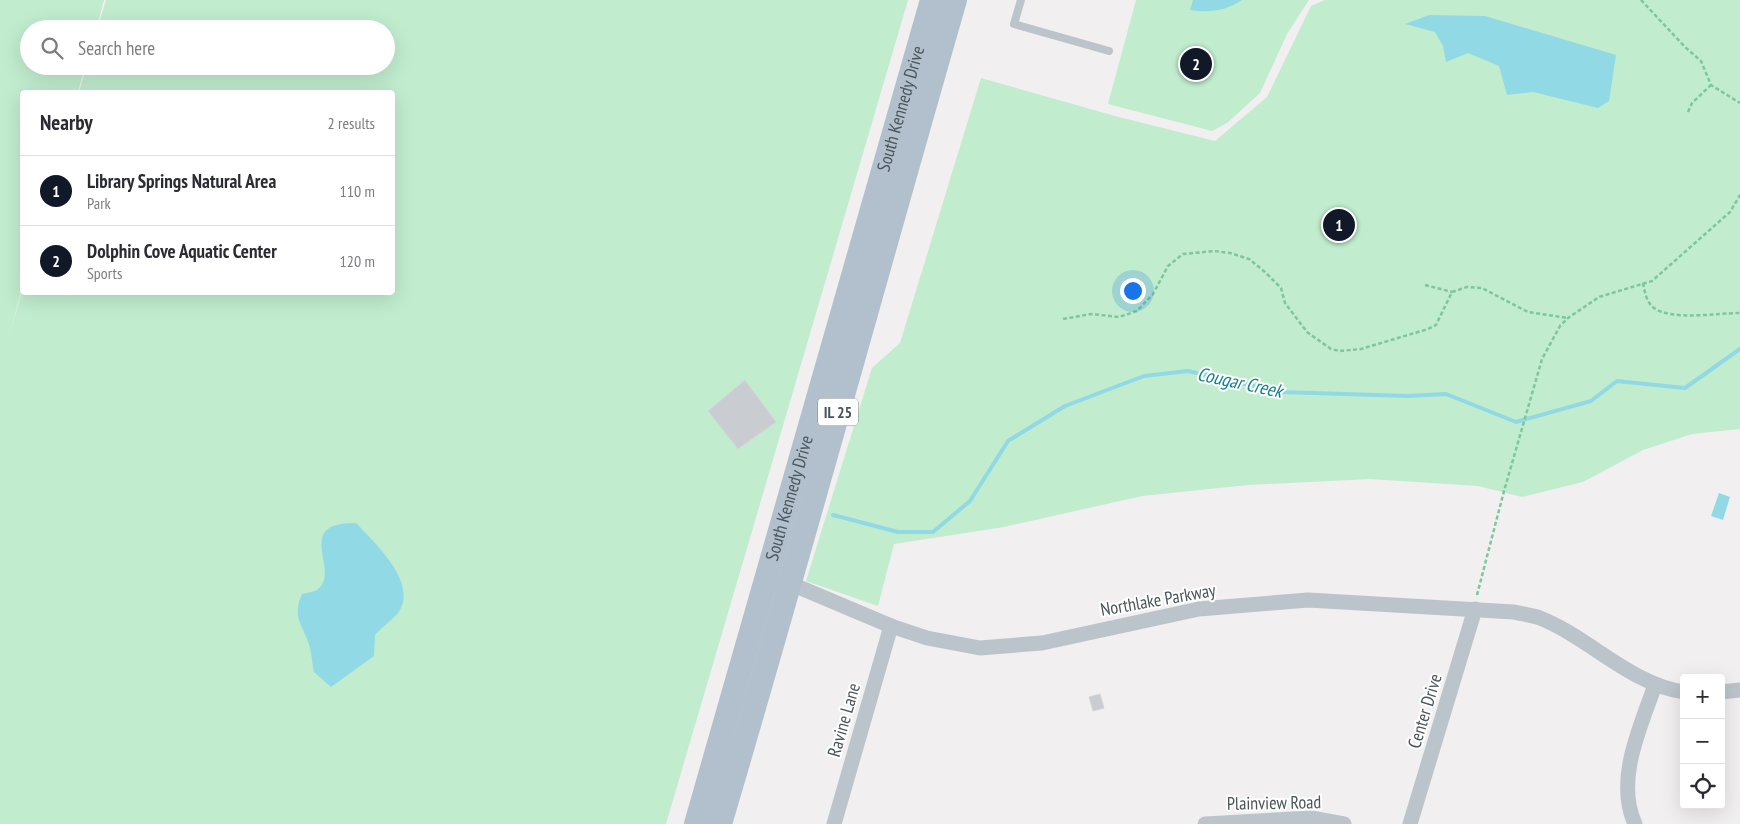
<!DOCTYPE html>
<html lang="en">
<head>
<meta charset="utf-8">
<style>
  body { margin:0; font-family:"PT Sans Narrow",sans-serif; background:#f2f2f3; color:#2b2b33 }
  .controls { position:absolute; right:15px; bottom:15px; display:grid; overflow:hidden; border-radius:5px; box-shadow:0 5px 20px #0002 }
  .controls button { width:45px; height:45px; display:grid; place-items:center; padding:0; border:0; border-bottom:1px solid #e1e1e2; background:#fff; color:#2b2b33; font:25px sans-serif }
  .you { position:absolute; left:1132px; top:290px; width:18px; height:18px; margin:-12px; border:4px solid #fff; border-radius:50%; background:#1a73e8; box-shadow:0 0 0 8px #1a73e833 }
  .badge { display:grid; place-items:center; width:32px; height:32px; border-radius:50%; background:#111827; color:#fff; font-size:16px; font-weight:700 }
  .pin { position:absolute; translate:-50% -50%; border:2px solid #fff; box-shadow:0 1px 5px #0006 }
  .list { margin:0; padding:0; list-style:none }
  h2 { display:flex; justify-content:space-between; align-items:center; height:65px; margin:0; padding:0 20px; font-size:21px }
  h2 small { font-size:16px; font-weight:400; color:#7c7c81 }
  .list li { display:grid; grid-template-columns:32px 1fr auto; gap:15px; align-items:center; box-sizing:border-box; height:70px; padding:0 20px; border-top:1px solid #e1e1e2 }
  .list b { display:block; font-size:19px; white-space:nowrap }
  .list p { margin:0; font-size:16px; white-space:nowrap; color:#7c7c81 }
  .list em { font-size:16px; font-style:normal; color:#7c7c81 }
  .icon { flex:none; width:28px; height:28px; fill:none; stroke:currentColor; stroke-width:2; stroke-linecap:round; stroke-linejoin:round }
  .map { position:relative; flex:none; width:1740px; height:824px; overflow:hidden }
  .search { position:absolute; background:#fff; box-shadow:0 5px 20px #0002; left:20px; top:20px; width:375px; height:55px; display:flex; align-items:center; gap:12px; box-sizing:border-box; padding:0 18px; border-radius:28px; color:#7c7c81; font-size:19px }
  .panel { position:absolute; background:#fff; box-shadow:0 5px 20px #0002; left:20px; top:90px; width:375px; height:205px; border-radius:5px }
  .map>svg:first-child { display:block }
  .green { fill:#c1ecce }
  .water { fill:#91dae5 }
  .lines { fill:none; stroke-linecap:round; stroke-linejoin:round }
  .stream { stroke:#91dae5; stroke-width:4 }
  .building { fill:#c9cdd1; stroke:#d4d6da }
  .path { stroke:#7cc79c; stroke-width:2.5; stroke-dasharray:4 2.5; stroke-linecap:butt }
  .lane { stroke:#bcc4cb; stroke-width:8 }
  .street { stroke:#bcc4cb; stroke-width:15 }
  .primary { stroke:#b1c0cc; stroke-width:24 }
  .labels { text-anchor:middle; stroke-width:4; stroke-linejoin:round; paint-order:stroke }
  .shield { fill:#fff; stroke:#80878c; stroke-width:1 }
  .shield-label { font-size:16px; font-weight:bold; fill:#49545b }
  .street-label { font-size:18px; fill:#49545b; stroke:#fff }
  .water-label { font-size:19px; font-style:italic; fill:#168091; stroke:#fff }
</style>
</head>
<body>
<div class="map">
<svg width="1740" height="824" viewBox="0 0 1740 824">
  <rect width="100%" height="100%" fill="#f1efef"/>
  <!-- green -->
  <g class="green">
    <path d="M 0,0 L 104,0 L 96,29 L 29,29 L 29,66 L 85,66 L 78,92 L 22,92 L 22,288 L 8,340 L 22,291 L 392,292 L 392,92 L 79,92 L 87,66 L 386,66 L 386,29 L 97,29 L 106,0 L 908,0 L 666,824 L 0,824 Z"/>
    <path d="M 1136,0 L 1309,0 L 1287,34 L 1260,93 L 1227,123 L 1212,131 L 1108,104 Z"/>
    <path d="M 1325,0 L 1740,0 L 1740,429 L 1692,434 L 1643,450 L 1583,482 L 1522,497 L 1478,486 L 1370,479 L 1248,485 L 1142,496 L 1004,527 L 894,544 L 878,606 L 806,581 L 872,368 L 900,343 L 981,78 L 1115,116 L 1215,141 L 1267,97 L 1311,6 Z"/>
  </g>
  <!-- water -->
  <g class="water">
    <path d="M 1193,0 L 1242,0 C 1225,11 1210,13 1190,10 Z"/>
    <path d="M 1429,15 L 1485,16 L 1616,55 L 1609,101 L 1598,108 L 1533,92 L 1507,95 L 1499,66 L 1468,53 L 1446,62 L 1443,46 L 1435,32 L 1405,24 Z"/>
    <path d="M 1719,493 L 1730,497 L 1723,520 L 1711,516 Z"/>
    <path d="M 356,523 C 374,542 420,584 398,613 C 391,621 382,627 375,635 L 374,656 L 331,687 L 314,672 C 312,664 312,656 310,648 C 304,625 291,619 302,594 C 306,593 313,592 317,590 C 343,572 291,522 356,523 Z"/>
  </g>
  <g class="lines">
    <!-- stream -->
    <path class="stream" d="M 833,515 L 898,532 L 933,532 L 970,501 L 1008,441 L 1065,406 L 1144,376 L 1188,371 L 1281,392 L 1408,396 L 1446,394 L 1516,422 L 1591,401 L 1617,381 L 1685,388 L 1740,349"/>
  </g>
  <!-- building -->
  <g class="building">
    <path d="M 745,380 L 776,422 L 738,449 L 708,411 Z"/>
    <path d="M 1100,694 L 1104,708 L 1093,711 L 1089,697 Z"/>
  </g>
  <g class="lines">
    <!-- path -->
    <g class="path">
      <path d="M 1641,0 L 1685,47 L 1701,61 L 1711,85 L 1740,103"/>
      <path d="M 1688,112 L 1692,103 L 1711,85"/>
      <path d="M 1643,283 C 1645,292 1646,302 1654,308 C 1672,321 1718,313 1740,313"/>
      <path d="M 1425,285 L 1452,292"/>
      <path d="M 1063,319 L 1091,314 L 1119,317 L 1137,311 L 1153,294 L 1168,266 L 1183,254 L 1214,251 L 1230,253 L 1249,259 L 1265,272 L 1281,288 L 1285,303 L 1307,332 L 1331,349 L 1340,351 L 1361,349 L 1428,329 L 1436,325 L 1452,292 L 1467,287 L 1482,288 L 1528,312 L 1568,318"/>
      <path d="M 1477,595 L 1504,491 L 1542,359 L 1560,326 L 1568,318 L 1599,297 L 1652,281 L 1730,212 L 1740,195"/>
    </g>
    <!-- lane -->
    <path class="lane" d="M 1021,0 L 1014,24 L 1109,51"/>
    <!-- street -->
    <g class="street">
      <path d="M 782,580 L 891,626 L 927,638 L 980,648 L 1042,643 L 1199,609 L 1308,600 L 1514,612 C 1522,614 1532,615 1540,618 C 1590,638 1630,684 1684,692"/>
      <path d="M 1721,692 L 1740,690"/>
      <path d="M 834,824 L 891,626"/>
      <path d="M 1205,824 L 1311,818 L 1344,824"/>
      <path d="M 1410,824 L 1475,609"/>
      <path d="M 1635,824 C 1615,780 1640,728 1655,685"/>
    </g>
    <!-- primary -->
    <g class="primary">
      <path id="s1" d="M 696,824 L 932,0"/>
      <path d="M 720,824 C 801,550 876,274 955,0"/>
    </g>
  </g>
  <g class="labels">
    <!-- shield labels -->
    <rect class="shield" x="818" y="398.5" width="40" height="27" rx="4"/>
    <g class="shield-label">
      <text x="838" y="418">IL 25</text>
    </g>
    <!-- street labels -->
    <g class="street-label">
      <text dy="6" stroke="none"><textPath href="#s1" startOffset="744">South Kennedy Drive</textPath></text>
      <text dy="6" stroke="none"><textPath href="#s1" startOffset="339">South Kennedy Drive</textPath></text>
      <text transform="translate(1158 600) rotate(-10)" y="6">Northlake Parkway</text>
      <text transform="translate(1425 711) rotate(-73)" y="6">Center Drive</text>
      <text transform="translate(844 720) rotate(-74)" y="6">Ravine Lane</text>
      <text transform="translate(1274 803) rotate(-1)" y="6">Plainview Road</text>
    </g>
    <!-- water labels -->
    <g class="water-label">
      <text transform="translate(1240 382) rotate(12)" y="7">Cougar Creek</text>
    </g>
  </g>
</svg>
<div class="controls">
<button>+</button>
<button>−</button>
<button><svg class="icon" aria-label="locate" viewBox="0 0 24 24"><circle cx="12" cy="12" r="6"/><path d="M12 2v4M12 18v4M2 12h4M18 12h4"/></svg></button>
</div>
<div class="you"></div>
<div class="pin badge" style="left:1339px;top:225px">1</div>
<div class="pin badge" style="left:1196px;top:64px">2</div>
<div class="search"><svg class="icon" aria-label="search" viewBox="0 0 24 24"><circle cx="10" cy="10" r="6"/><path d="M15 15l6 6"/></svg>Search here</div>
<section class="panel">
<h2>Nearby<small>2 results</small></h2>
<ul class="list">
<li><span class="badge">1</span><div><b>Library Springs Natural Area</b><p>Park</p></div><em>110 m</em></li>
<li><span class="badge">2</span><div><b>Dolphin Cove Aquatic Center</b><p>Sports</p></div><em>120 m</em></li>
</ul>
</section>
</div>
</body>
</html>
